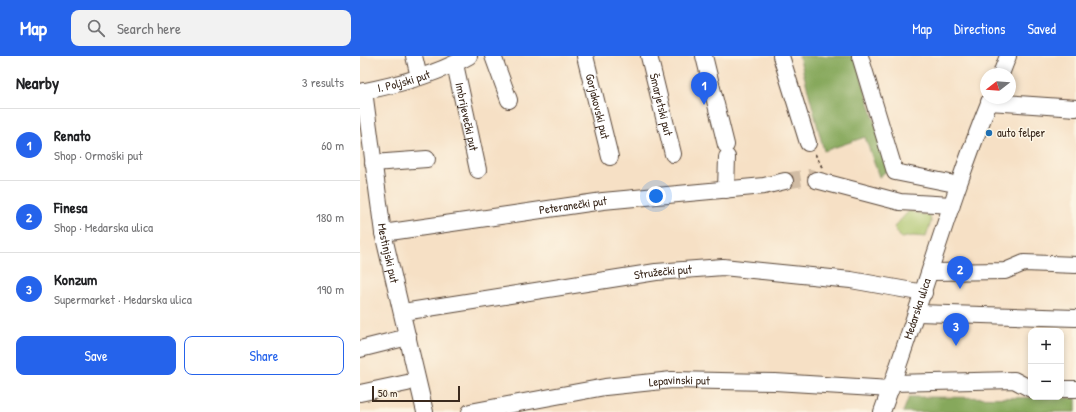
<!DOCTYPE html>
<html lang="en">
<head>
<meta charset="utf-8">
<style>
  body { margin:0; font-family:"Patrick Hand",sans-serif; background:#f2f2f2; color:#202124 }
  .controls { position:absolute; right:12px; bottom:12px; display:grid; overflow:hidden; border-radius:8px; box-shadow:0 2px 6px #0003 }
  .controls button { width:36px; height:36px; display:grid; place-items:center; padding:0; border:0; border-bottom:1px solid #e0e0e0; background:#fff; color:#202124; font:20px sans-serif }
  .compass { position:absolute; left:620px; top:12px; width:36px; height:36px; border-radius:50%; background:#fff; box-shadow:0 2px 6px #0003; rotate:253deg }
  .scale { position:absolute; left:12px; bottom:10px; width:88px; box-sizing:border-box; padding-left:4px; border:2px solid #3b2a1e; border-top:0; font-size:11px; line-height:14px; white-space:nowrap; color:#3b2a1e; -webkit-text-stroke:3px #fcf5e5; paint-order:stroke }
  .you { position:absolute; left:296px; top:140px; width:14px; height:14px; margin:-10px; border:3px solid #fff; border-radius:50%; background:#1a73e8; box-shadow:0 0 0 6px #1a73e833 }
  .badge { display:grid; place-items:center; width:26px; height:26px; border-radius:50%; background:#2563eb; color:#fff; font-size:13px; font-weight:700 }
  .pin { position:absolute; translate:-50% -33px; filter:drop-shadow(0 1px 2px #0008) }
  .pin::after { content:''; position:absolute; top:21px; width:14px; height:12px; background:inherit; clip-path:polygon(0 0,100% 0,50% 100%) }
  .list { margin:0; padding:0; list-style:none }
  h2 { display:flex; justify-content:space-between; align-items:center; height:52px; margin:0; padding:0 16px; font-size:17px }
  h2 small { font-size:13px; font-weight:400; color:#757577 }
  .list li { display:grid; grid-template-columns:26px 1fr auto; gap:12px; align-items:center; box-sizing:border-box; height:72px; padding:0 16px; border-top:1px solid #e0e0e0 }
  .list b { display:block; font-size:15px; white-space:nowrap }
  .list p { margin:0; font-size:13px; white-space:nowrap; color:#757577 }
  .list em { font-size:13px; font-style:normal; color:#757577 }
  .actions { display:flex; gap:8px; padding:12px 16px }
  .actions a { flex:1; padding:9px 0; border:1px solid #2563eb; border-radius:8px; text-align:center; font-size:14px; color:#2563eb }
  .actions .main { background:#2563eb; color:#fff }
  .icon { flex:none; width:22px; height:22px; fill:none; stroke:currentColor; stroke-width:2; stroke-linecap:round; stroke-linejoin:round }
  .map { position:relative; flex:none; width:716px; height:356px; overflow:hidden }
  header { display:flex; align-items:center; gap:24px; box-sizing:border-box; height:56px; padding:0 20px; background:#2563eb; color:#fff }
  header strong { font-size:19px }
  nav { display:flex; gap:22px; margin-inline-start:auto; font-size:14px }
  .search { width:280px; height:36px; background:#f2f2f2; display:flex; align-items:center; gap:10px; box-sizing:border-box; padding:0 14px; border-radius:8px; color:#757577; font-size:15px }
  main { display:flex }
  aside { flex:1; background:#fff }
  .map>svg:first-child { display:block }
  .green { fill:#a8c268; stroke:#727643 }
  .forest { fill:#86a85c; stroke:#60693d }
  .lines { fill:none; stroke-linecap:round; stroke-linejoin:round }
  .minor-tunnel { stroke:#d1bca4; stroke-width:16; stroke-dasharray:16 8; stroke-linecap:butt }
  .minor-casing { stroke:#574537; stroke-width:18 }
  .path { stroke:#574537; stroke-width:2; stroke-dasharray:3 3; stroke-linecap:butt }
  .minor { stroke:#fff; stroke-width:16 }
  .poi-dot { fill:#1f6fb2; stroke:#fcf5e5; stroke-width:1.5 }
  .labels { text-anchor:middle; stroke-width:3; stroke-linejoin:round; paint-order:stroke }
  .street-label { font-size:12px; fill:#3b2a1e; stroke:#fcf5e5 }
  .poi-label { font-size:12px; fill:#3b2a1e; stroke:#fcf5e5; text-anchor:start }
</style>
</head>
<body>
<header>
<strong>Map</strong>
<div class="search"><svg class="icon" aria-label="search" viewBox="0 0 24 24"><circle cx="10" cy="10" r="6"/><path d="M15 15l6 6"/></svg>Search here</div>
<nav><a>Map</a><a>Directions</a><a>Saved</a></nav>
</header>
<main>
<aside>
<h2>Nearby<small>3 results</small></h2>
<ul class="list">
<li><span class="badge">1</span><div><b>Renato</b><p>Shop · Ormoški put</p></div><em>60 m</em></li>
<li><span class="badge">2</span><div><b>Finesa</b><p>Shop · Medarska ulica</p></div><em>180 m</em></li>
<li><span class="badge">3</span><div><b>Konzum</b><p>Supermarket · Medarska ulica</p></div><em>190 m</em></li>
</ul>
<div class="actions"><a class="main">Save</a><a>Share</a></div>
</aside>
<div class="map">
<svg width="716" height="356" viewBox="0 0 716 356">
  <rect width="100%" height="100%" fill="#fcf5e5"/>
  <filter id="ink" filterUnits="userSpaceOnUse"><feTurbulence type="fractalNoise" baseFrequency=".025" numOctaves="2"/><feDisplacementMap in="SourceGraphic" scale="8" xChannelSelector="R" yChannelSelector="G"/><feConvolveMatrix kernelMatrix="1 2 1 2 8 2 1 2 1" color-interpolation-filters="sRGB"/></filter>
  <filter id="wash" filterUnits="userSpaceOnUse"><feTurbulence type="fractalNoise" baseFrequency=".012" numOctaves="4" result="noise"/><feDisplacementMap in="SourceGraphic" scale="16" xChannelSelector="R" yChannelSelector="G"/><feGaussianBlur stdDeviation="0.9" result="paint"/><feColorMatrix in="noise" values="0 0 0 0 0 0 0 0 0 0 0 0 0 0 0 0 0 1.4 0 .05"/><feComposite in="paint" operator="in"/></filter>
  <g filter="url(#wash)">
    <rect width="100%" height="100%" fill="#f6e0c5"/>
    <!-- green -->
    <path class="green" d="M 549,155 L 570,160 L 571,166 L 566,181 L 553,180 L 541,182 L 534,171 Z"/>
    <!-- forest -->
    <g class="forest">
      <path d="M 439,0 L 495,0 L 529,113 L 519,121 L 505,81 L 464,95 Z"/>
      <path d="M 549,341 L 716,342 L 716,356 L 543,356 Z"/>
    </g>
  </g>
  <g filter="url(#ink)">
    <g class="lines">
      <!-- minor-tunnel -->
      <path class="minor-tunnel" d="M 425,125 L 450,121 L 456,124"/>
      <defs>
        <g id="minor">
          <path d="M 54,0 L 59,21"/>
          <path d="M 133,0 L 149,44"/>
          <path id="s1" d="M 225,0 L 250,101"/>
          <path id="s2" d="M 289,0 L 313,98"/>
          <path d="M 344,0 L 366,89"/>
          <path d="M 421,0 L 448,87"/>
          <path d="M 500,0 L 535,116 L 590,127"/>
          <path id="s3" d="M 95,8 L 118,114"/>
          <path d="M 641,18 L 648,0"/>
          <path id="s4" d="M 4,35 L 23,177 L 65,356"/>
          <path id="s5" d="M 0,36 C 37,29 76,19 109,0"/>
          <path d="M 629,46 L 716,52"/>
          <path d="M 13,107 L 67,103"/>
          <path d="M 456,124 L 540,146 L 592,149"/>
          <path d="M 366,134 L 367,101"/>
          <path id="s6" d="M 23,177 L 243,145 L 404,130 L 425,125"/>
          <path d="M 571,216 L 645,215 L 664,207 L 716,209"/>
          <path id="s7" d="M 43,256 L 296,216 L 363,211 L 491,224 L 564,237"/>
          <path d="M 557,257 L 716,262"/>
          <path d="M 0,293 L 48,281"/>
          <path d="M 533,327 L 654,324 L 671,333"/>
          <path d="M 701,333 L 716,333"/>
          <path d="M 0,337 L 47,327"/>
          <path id="s8" d="M 110,356 L 245,331 L 312,324 L 415,326 L 531,333"/>
          <path id="s9" d="M 522,356 C 560,252 589,145 631,42"/>
        </g>
      </defs>
      <!-- minor casing -->
      <use href="#minor" class="minor-casing"/>
      <!-- path -->
      <path class="path" d="M 455,98 L 462,111"/>
      <!-- minor -->
      <use href="#minor" class="minor"/>
    </g>
  </g>
  <!-- markers -->
  <circle class="poi-dot" cx="629" cy="77" r="4"/>
  <g class="labels">
    <!-- street labels -->
    <g class="street-label">
      <text dy="4" stroke="none"><textPath href="#s5" startOffset="45">I. Poljski put</textPath></text>
      <text dy="4" stroke="none"><textPath href="#s2" startOffset="50">Šmarjetski put</textPath></text>
      <text dy="4" stroke="none"><textPath href="#s1" startOffset="52">Gorjakovski put</textPath></text>
      <text dy="4" stroke="none"><textPath href="#s3" startOffset="54">Imbrijevečki put</textPath></text>
      <text dy="4" stroke="none"><textPath href="#s6" startOffset="192">Peteranečki put</textPath></text>
      <text dy="4" stroke="none"><textPath href="#s4" startOffset="164">Mestinjski put</textPath></text>
      <text dy="4" stroke="none"><textPath href="#s7" startOffset="263">Stružečki put</textPath></text>
      <text dy="4" stroke="none"><textPath href="#s9" startOffset="109">Medarska ulica</textPath></text>
      <text dy="4" stroke="none"><textPath href="#s8" startOffset="212">Lepavinski put</textPath></text>
    </g>
    <!-- poi labels -->
    <g class="poi-label">
      <text x="637" y="81">auto felper</text>
    </g>
  </g>
</svg>
<div class="controls">
<button>+</button>
<button>−</button>
</div>
<svg class="compass" viewBox="-18 -18 36 36"><path d="M0-13l5 13h-10z" fill="#e53935"/><path d="M0 13l5-13h-10z" fill="#757577"/></svg>
<div class="scale">50 m</div>
<div class="you"></div>
<div class="pin badge" style="left:344px;top:49px">1</div>
<div class="pin badge" style="left:600px;top:233px">2</div>
<div class="pin badge" style="left:596px;top:290px">3</div>
</div>
</main>
</body>
</html>
